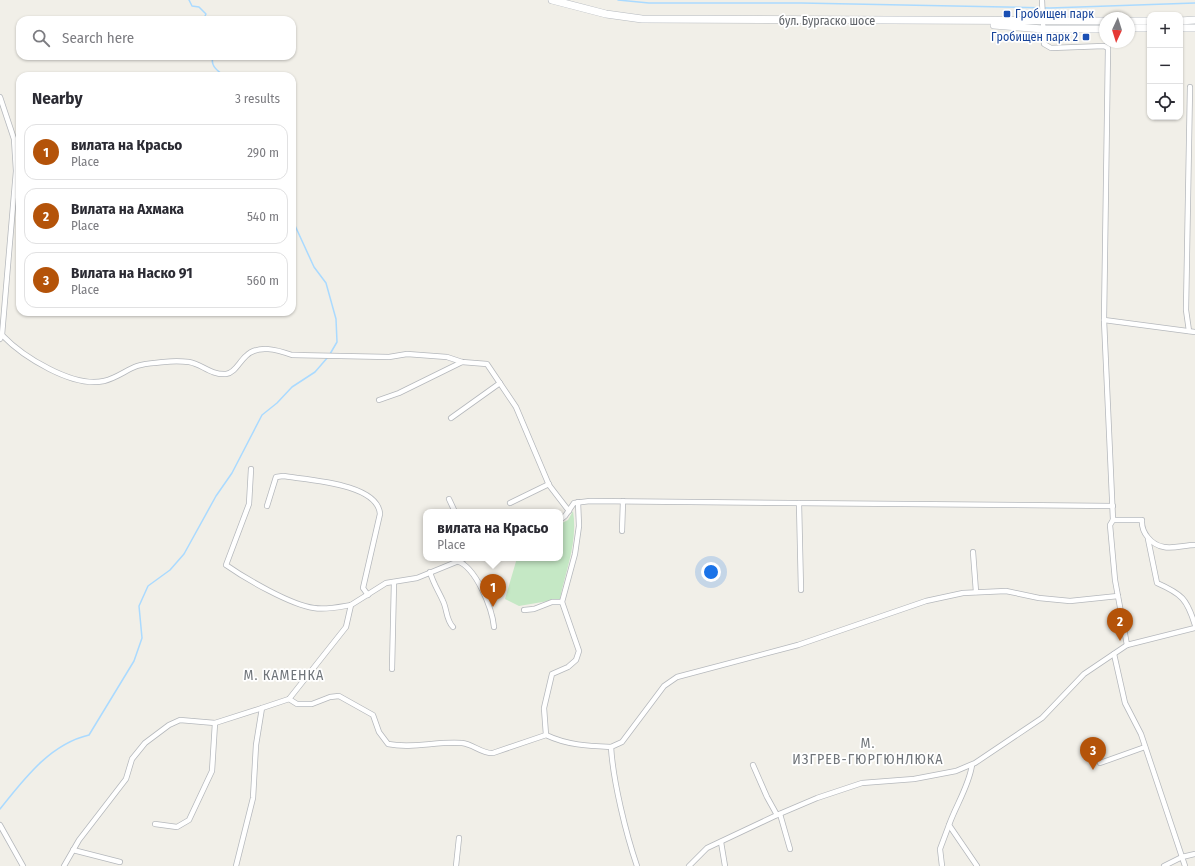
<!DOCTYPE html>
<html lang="en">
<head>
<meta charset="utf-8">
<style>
  body { margin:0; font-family:"Fira Sans Condensed",sans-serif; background:#f2f2f3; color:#2b2b33 }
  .controls { position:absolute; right:12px; top:12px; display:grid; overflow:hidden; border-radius:8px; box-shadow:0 1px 3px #0004 }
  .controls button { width:36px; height:36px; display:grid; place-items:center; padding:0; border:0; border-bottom:1px solid #e1e1e2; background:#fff; color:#2b2b33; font:20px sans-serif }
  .compass { position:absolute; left:1099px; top:12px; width:36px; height:36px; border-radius:50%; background:#fff; box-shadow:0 1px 3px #0004; rotate:184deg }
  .you { position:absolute; left:711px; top:572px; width:14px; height:14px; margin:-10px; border:3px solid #fff; border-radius:50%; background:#1a73e8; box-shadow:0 0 0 6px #1a73e833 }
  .badge { display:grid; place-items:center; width:26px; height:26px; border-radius:50%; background:#b45309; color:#fff; font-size:13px; font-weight:700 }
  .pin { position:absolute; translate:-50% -33px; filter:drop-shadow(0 1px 2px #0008) }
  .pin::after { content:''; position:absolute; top:21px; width:14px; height:12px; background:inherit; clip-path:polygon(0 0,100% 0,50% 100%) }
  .popup { position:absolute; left:423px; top:509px; width:140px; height:52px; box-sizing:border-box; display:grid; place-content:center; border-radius:8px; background:#fff; filter:drop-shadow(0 1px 3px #0005); font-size:13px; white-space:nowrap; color:#7c7c81 }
  .popup b { font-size:15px; color:#2b2b33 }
  .popup::after { content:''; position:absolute; left:50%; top:100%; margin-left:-8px; border:8px solid transparent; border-top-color:#fff }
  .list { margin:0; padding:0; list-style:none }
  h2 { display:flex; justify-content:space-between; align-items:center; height:52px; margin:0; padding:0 16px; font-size:17px }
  h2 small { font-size:13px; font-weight:400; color:#7c7c81 }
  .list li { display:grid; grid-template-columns:26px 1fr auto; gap:12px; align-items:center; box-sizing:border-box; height:56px; margin:0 8px 8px; padding:0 8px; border:1px solid #e1e1e2; border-radius:12px }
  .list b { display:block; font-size:15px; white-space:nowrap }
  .list p { margin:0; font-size:13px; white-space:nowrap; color:#7c7c81 }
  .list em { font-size:13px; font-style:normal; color:#7c7c81 }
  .icon { flex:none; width:22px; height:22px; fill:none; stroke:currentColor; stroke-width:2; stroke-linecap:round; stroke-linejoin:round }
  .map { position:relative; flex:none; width:1195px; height:866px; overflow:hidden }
  .search { position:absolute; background:#fff; box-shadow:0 1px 3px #0004; left:16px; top:16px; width:280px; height:44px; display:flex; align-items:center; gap:10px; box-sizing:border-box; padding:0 14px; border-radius:12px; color:#7c7c81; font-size:15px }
  .panel { position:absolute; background:#fff; box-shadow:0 1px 3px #0004; left:16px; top:72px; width:280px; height:244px; border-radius:12px }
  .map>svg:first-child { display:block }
  .green { fill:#c5e8c5 }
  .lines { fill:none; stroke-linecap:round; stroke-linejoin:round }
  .stream { stroke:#aadaff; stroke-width:1.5 }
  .street-casing { stroke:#b5b8bc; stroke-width:6 }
  .secondary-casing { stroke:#b6babf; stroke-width:8 }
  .street { stroke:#fff; stroke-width:4.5 }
  .secondary { stroke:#fff; stroke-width:7 }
  .transit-dot { fill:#1a4fb4; stroke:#fff; stroke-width:1.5 }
  .labels { text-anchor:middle; stroke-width:3.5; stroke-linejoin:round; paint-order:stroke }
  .transit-label { font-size:12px; fill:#164399; stroke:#fff; text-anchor:start }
  .street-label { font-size:12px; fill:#5f6368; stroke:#fff }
  .quarter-label { font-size:14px; letter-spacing:1px; fill:#70757a; stroke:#fff }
</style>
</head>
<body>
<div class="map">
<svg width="1195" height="866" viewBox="0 0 1195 866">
  <rect width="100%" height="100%" fill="#f1efe8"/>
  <!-- green -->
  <path class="green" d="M 573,511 C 578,542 566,569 560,599 L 519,606 L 505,599 L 517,558 L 560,558 L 560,524 L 568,520 Z"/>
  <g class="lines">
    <!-- stream -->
    <g class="stream">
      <path d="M 189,0 L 192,6 L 199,7 L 206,14 L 203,20"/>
      <path d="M 618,0 L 649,3 L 801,3 L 1050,8 L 1195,3"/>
      <path d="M 213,56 C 210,66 217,70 224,76"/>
      <path d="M 292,219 L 314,267 L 326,283 L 336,319 L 337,342 L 330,354"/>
      <path d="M 0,809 C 24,779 50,744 89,735 L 134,661 L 142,638 L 139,606 L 148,586 L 170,570 L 184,554 L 216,496 L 232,473 L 262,415 L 277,403 L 292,387 L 315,372 L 328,357"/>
    </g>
    <defs>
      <g id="street">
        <path d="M 1042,0 L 1044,44 L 1051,48 L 1104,46 L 1108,48 L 1104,320 L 1113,520 L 1142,520 C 1141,532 1151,545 1164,547 C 1173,549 1185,545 1195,545"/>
        <path d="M 0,97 L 14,139 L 16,171 L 2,335 L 0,339"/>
        <path d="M 1104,320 L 1195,332"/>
        <path d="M 1189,331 L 1186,310 L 1190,87"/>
        <path d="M 2,335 C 23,357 73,388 104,381 C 117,378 126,370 137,366 C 145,363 156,363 164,362 C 172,361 181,361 189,362 C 202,364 210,375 226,374 C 235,373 239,362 246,356 C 258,344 278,350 292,355 L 389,357 L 407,354 L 447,357 L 462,362 L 487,364 L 516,407 L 549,485 L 569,511"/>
        <path d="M 379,400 L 399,393 L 462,362"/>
        <path d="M 451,418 L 500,383"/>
        <path d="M 251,469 L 249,504 L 226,565 C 246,579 291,605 314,608 C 326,610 339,607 351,605"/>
        <path d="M 449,499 L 455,512"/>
        <path d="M 510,503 L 549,484"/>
        <path d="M 799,503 L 801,590"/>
        <path d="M 267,506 L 276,477 L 283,476 C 307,480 378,483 380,514 L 363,588 L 368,595"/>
        <path d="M 560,520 L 565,516 L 574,503 L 590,501 L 1113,506"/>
        <path d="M 1113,520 L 1110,525 L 1115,580 L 1127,645 L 1195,628"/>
        <path d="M 622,531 L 623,501"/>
        <path d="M 1148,539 L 1157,583 C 1182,594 1187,599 1195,625"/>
        <path d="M 973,552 L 976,592"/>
        <path d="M 466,558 L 417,578 L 386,583 L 351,605 L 346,627 L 289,699 L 297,704 L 312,704 L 330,697 L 339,696 L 373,715 L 379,732 L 388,744 C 413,749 436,741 462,743 C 473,744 482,754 493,753 L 546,735 C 567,745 588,746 611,747"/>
        <path d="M 457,561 C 476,567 492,608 494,627"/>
        <path d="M 430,572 C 433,583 438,590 443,601 C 447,609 446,620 453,627"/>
        <path d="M 524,610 L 534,609 L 552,602 L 562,602"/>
        <path d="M 1114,654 L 1125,703 L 1141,734 L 1182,857 L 1195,854"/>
        <path d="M 392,669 L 394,582"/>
        <path d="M 546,735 L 544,708 L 552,674 L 568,667 L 576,660 L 579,651 L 562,602 L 575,554 L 579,526 L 578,502"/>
        <path d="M 1100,763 L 1145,747"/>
        <path d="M 753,765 L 767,797 L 777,815"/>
        <path d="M 972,765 C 969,786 956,805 949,825 L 977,866"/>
        <path d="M 780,814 L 790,849"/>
        <path d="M 155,824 L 177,827 L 189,820 L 212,771 L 215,723"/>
        <path d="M 0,825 L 23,866"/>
        <path d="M 721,842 L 725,866"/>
        <path d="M 73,850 L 120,862"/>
        <path d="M 64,866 L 79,840 L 126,779 L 132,759 L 145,743 L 169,725 L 180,720 L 215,723 L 262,708"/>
        <path d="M 236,866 L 253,798 L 256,745 L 262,708 L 289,699"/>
        <path d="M 456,866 L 459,838"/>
        <path d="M 637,866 C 626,834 613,781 611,747 L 622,742 L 664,686 L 677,677 L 798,645 L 926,601 L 963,593 L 1006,591 L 1039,598 L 1070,601 L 1118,596"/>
        <path d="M 689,866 L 707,848 L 777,815 L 817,798 L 862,783 L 914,779 L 956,771 L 975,763 L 1042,718 L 1084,674 L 1127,645"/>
        <path d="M 942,866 L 940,849 L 949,825"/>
        <path d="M 1164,866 L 1182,857 L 1185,866"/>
      </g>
      <g id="secondary">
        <path d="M 552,0 L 606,14 L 642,19 L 1105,21"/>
        <path d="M 1129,21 L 1150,21"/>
        <path d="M 1180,21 L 1195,20"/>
        <path d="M 994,25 L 1042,29 L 1105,29"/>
        <path d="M 1129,28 L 1150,28"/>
        <path d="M 1180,28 L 1195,28"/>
      </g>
    </defs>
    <!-- street casing -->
    <use href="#street" class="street-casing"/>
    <!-- secondary casing -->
    <use href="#secondary" class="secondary-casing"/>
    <!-- street -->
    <use href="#street" class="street"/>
    <!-- secondary -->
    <use href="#secondary" class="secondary"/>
  </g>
  <!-- markers -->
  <g class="transit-dot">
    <rect x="1003" y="10" width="8" height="8" rx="2"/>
    <rect x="1082" y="33" width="8" height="8" rx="2"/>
  </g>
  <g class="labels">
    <!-- transit labels -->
    <g class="transit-label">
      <text x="1015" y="18">Гробищен парк</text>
      <text x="1078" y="41" text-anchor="end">Гробищен парк 2</text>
    </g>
    <!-- street labels -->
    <g class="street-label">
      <text x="827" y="25">бул. Бургаско шосе</text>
    </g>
    <!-- quarter labels -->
    <g class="quarter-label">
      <text x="284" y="680">М. КАМЕНКА</text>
      <text x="868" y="748">М.<tspan x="868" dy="16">ИЗГРЕВ-ГЮРГЮНЛЮКА</tspan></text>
    </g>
  </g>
</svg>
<div class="controls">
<button>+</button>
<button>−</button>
<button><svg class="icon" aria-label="locate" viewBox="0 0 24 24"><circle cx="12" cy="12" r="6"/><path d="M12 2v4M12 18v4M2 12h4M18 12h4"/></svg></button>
</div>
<svg class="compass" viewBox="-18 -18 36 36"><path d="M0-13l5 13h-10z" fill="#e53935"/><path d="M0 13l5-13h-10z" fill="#7c7c81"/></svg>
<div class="you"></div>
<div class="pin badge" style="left:493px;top:607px">1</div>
<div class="popup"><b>вилата на Красьо</b>Place</div>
<div class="pin badge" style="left:1120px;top:641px">2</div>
<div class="pin badge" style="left:1093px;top:770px">3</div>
<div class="search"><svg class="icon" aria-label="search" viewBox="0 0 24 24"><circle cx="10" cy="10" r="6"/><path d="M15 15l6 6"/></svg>Search here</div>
<section class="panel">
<h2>Nearby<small>3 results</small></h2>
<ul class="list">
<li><span class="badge">1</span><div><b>вилата на Красьо</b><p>Place</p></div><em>290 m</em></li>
<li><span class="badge">2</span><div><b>Вилата на Ахмака</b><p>Place</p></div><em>540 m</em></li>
<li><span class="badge">3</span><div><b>Вилата на Наско 91</b><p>Place</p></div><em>560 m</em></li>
</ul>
</section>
</div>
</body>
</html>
